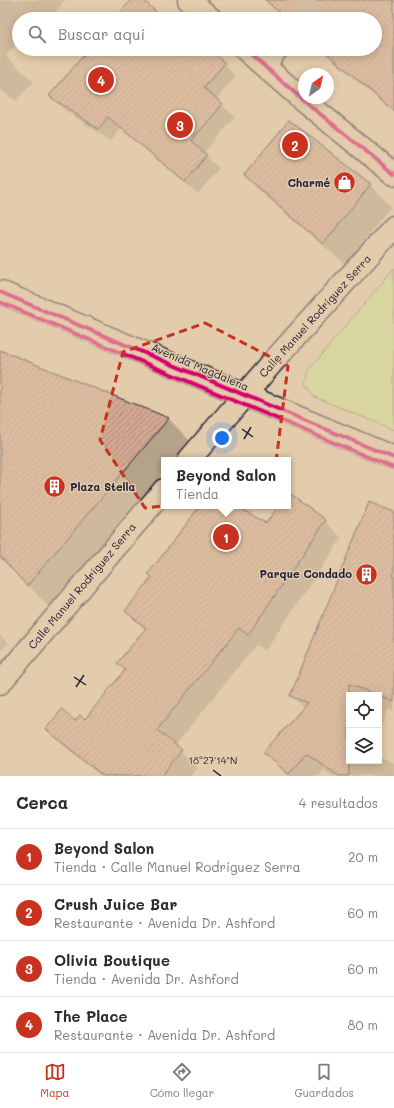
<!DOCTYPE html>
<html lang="es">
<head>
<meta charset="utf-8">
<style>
  body { margin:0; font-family:Mali,sans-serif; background:#f7f7f7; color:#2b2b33 }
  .controls { position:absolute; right:12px; bottom:12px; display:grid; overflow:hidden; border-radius:0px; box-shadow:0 2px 10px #0003 }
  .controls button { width:36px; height:36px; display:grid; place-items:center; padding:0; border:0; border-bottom:1px solid #e1e1e2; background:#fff; color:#2b2b33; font:20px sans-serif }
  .compass { position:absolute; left:298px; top:68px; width:36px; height:36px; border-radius:50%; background:#fff; box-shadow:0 2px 10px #0003; rotate:34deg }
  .you { position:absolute; left:222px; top:438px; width:14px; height:14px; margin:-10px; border:3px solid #fff; border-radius:50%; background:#1a73e8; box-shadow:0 0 0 6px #1a73e833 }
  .badge { display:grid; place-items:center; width:26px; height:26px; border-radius:50%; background:#c8321e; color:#fff; font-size:13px; font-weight:700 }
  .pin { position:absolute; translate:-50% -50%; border:2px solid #fff; box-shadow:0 1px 4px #0006 }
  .popup { position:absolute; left:161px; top:457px; width:130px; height:52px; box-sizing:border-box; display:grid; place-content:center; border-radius:0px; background:#fff; filter:drop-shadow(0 1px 3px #0005); font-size:13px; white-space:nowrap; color:#7c7c81 }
  .popup b { font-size:15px; color:#2b2b33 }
  .popup::after { content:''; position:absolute; left:50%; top:100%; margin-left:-8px; border:8px solid transparent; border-top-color:#fff }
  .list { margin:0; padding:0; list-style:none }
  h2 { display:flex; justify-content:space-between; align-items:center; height:52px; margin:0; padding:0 16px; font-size:17px }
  h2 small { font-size:13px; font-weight:400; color:#7c7c81 }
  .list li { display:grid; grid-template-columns:26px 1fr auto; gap:12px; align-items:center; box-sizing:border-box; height:56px; padding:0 16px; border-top:1px solid #e1e1e2 }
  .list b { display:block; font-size:15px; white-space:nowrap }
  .list p { margin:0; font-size:13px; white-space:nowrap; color:#7c7c81 }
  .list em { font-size:13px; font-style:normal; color:#7c7c81 }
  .icon { flex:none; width:22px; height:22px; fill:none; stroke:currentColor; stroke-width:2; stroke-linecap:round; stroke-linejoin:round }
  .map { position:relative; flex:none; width:394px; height:776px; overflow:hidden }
  .search { position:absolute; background:#fff; box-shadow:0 2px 10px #0003; left:12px; right:12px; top:12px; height:44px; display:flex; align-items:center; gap:10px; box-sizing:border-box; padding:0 14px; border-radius:22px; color:#7c7c81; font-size:15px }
  .sheet { height:276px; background:#fff }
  nav { display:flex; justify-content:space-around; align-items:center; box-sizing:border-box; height:56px; border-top:1px solid #e1e1e2; background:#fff; font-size:11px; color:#7c7c81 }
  nav a { display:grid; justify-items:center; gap:2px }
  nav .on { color:#c8321e }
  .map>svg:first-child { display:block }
  .green { fill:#cde095; stroke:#788168 }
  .shadow { fill:#0003 }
  .building { fill:url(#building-hatch); stroke:#22223b }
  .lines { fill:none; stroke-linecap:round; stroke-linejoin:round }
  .minor-tunnel { stroke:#bcaa95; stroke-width:22; stroke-dasharray:22 11; stroke-linecap:butt }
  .minor-casing { stroke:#22223b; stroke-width:25 }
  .minor { stroke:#e3ccac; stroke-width:22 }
  .cycleway-casing { stroke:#e3ccac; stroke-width:6 }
  .cycleway { stroke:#d6006c; stroke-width:4 }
  .marked { fill:none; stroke:#c8321e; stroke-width:3; stroke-dasharray:8 5; stroke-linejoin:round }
  .ticks { fill:none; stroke:#22223b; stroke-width:1.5 }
  .labels { text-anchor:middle; stroke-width:3; stroke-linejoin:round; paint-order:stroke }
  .poi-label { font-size:11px; font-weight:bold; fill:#22223b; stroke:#e3ccac; text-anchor:end }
  .street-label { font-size:11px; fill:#22223b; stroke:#e3ccac }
  .ticks-label { font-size:10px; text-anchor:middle; fill:#22223b; stroke:#e3ccac; stroke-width:3; stroke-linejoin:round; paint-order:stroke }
</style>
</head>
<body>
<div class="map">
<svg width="394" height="776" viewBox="0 0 394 776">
  <defs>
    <pattern id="building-hatch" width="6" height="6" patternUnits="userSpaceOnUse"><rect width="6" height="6" fill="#d3a890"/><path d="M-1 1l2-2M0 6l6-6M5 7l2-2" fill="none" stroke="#ab8877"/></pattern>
  </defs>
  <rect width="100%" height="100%" fill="#e3ccac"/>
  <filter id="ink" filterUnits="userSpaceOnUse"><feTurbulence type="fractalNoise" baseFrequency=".025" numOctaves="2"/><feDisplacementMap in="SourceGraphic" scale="8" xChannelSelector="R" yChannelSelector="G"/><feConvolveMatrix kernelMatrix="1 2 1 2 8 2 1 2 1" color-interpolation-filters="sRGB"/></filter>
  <g filter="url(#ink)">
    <!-- green -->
    <path class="green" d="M 394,268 L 394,430 L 315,397 L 306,384 L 309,370 Z"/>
    <!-- shadow -->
    <g class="shadow">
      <path d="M 0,0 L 65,0 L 49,19 L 19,19 L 19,40 L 6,56 L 34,82 L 16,101 L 0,90 Z"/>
      <path d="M 273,0 L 394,0 L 394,113 L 320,49 L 375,49 L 375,19 L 286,19 L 270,3 Z"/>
      <path d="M 90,49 L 208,49 L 236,76 L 216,100 L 235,117 L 203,154 L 219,168 L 198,194 L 121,129 L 111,141 L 63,109 L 50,96 Z"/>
      <path d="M 245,175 L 370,185 L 391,206 L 345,264 L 266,197 Z"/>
      <path d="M 0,352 L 169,419 L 190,441 L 174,460 L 164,460 L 164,472 L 49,607 L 8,564 L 0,559 Z"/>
      <path d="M 288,494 L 325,521 L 342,538 L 265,651 L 256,645 L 175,746 L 198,768 L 191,776 L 101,776 L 64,746 L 47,729 L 85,720 L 126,670 L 146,630 L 126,610 L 153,578 L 201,506 L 234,506 L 266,525 L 280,506 L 288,506 Z"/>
      <path d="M 394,513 L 394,712 L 388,709 L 379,732 L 379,695 L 349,695 L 349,761 L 379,761 L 379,757 L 394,763 L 394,776 L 332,776 L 324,770 L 319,776 L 289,776 L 265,753 L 304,708 L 291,696 Z"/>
      <path d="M 0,635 L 8,643 L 0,652 Z"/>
    </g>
    <!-- building -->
    <g class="building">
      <path d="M 131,0 L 143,0 L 164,19 L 115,19 Z"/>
      <path d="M 265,0 L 394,0 L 394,111 L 322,49 L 375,49 L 375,19 L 287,19 Z"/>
      <path d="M 89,49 L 209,49 L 225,63 L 204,88 L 223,104 L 191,141 L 207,155 L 185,182 L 108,117 L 98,129 L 49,96 Z"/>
      <path d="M 289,120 L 371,184 L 323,244 L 244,175 Z"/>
      <path d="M 0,350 L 169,418 L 27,586 L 0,556 Z"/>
      <path d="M 288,492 L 326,520 L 248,635 L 239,628 L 157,730 L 182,750 L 161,776 L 103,776 L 46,729 L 62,709 L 75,721 L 80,715 L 85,719 L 125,670 L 117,663 L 146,628 L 125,611 L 152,577 L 148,574 L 200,506 L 236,506 L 266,523 L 279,506 L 288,506 Z"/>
      <path d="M 369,502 L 394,512 L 394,702 L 349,684 L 349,776 L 339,776 L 306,753 L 289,774 L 263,753 L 307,703 L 290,696 Z"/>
    </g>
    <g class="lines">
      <!-- minor-tunnel -->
      <path class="minor-tunnel" d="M 301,19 L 316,0"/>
      <defs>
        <g id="minor">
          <path d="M 189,0 L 211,19"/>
          <path d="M 245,49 L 303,100 L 394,174"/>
          <path d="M 264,65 L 277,49"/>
          <path d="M 0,292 L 394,458"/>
          <path d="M 189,460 L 271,364 L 394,227"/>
          <path d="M 0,683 L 164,490"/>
        </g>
      </defs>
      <!-- minor casing -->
      <use href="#minor" class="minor-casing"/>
      <!-- minor -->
      <use href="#minor" class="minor"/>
      <defs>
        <g id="cycleway">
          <path d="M 245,49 L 303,100 L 394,174"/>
          <path d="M 0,292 L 394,458"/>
          <path d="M 0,302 L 394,468"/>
        </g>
      </defs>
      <!-- cycleway casing -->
      <use href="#cycleway" class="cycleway-casing"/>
      <!-- cycleway -->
      <use href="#cycleway" class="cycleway"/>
    </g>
  </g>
  <!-- marked area -->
  <path d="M0 0H394V776H0ZM 205,323 L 288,366 L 276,462 L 253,496 L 145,508 L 100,440 L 123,352 Z" fill="#e3ccac" fill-opacity=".55" fill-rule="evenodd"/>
  <path class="marked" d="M 205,323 L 288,366 L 276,462 L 253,496 L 145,508 L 100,440 L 123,352 Z"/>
  <!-- ticks -->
  <path class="ticks" d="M 242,429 L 253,437M 244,439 L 251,427M 74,677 L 86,685M 76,687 L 84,675M 213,770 L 221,776"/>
  <!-- icons -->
  <defs>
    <symbol id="shop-disc" viewBox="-11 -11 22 22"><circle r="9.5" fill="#c8321e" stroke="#e3ccac"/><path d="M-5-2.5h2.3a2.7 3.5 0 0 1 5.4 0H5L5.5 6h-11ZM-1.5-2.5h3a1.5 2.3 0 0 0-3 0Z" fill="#fff"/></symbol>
    <symbol id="building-disc" viewBox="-11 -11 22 22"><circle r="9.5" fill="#c8321e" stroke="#e3ccac"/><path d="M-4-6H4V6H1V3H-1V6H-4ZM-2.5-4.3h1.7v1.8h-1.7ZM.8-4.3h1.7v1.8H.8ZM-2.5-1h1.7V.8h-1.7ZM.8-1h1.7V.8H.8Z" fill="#fff"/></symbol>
  </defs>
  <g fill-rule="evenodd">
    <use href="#shop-disc" x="332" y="170" width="25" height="25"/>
    <use href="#building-disc" x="42" y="474" width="25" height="25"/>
    <use href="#building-disc" x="354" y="562" width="25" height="25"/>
  </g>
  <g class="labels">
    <!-- poi labels -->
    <g class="poi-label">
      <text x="330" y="187">Charmé</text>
      <text x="70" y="491" text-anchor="start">Plaza Stella</text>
      <text x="352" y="578">Parque Condado</text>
    </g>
    <!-- street labels -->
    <g class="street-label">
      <text transform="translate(315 316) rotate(-48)" y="4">Calle Manuel Rodríguez Serra</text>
      <text transform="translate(200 367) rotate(23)" y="4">Avenida Magdalena</text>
      <text transform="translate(82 586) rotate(-50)" y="4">Calle Manuel Rodríguez Serra</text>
    </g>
  </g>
  <g class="ticks-label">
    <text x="213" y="764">18°27'14"N</text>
  </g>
</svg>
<div class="controls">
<button><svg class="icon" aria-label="locate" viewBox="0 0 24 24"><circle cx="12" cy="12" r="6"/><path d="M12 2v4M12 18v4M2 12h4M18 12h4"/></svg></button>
<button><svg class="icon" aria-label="layers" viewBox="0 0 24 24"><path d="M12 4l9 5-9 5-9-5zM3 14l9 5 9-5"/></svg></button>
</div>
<svg class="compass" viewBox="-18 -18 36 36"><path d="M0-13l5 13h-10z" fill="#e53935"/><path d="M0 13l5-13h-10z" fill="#7c7c81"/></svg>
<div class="you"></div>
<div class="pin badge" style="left:226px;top:537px">1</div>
<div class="popup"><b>Beyond Salon</b>Tienda</div>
<div class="pin badge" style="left:295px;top:145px">2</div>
<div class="pin badge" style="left:180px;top:125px">3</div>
<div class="pin badge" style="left:101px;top:80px">4</div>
<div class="search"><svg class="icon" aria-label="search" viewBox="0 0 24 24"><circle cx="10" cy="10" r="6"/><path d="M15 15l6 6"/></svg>Buscar aquí</div>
</div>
<section class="sheet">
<h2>Cerca<small>4 resultados</small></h2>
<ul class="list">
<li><span class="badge">1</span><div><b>Beyond Salon</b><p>Tienda · Calle Manuel Rodríguez Serra</p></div><em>20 m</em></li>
<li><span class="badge">2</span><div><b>Crush Juice Bar</b><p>Restaurante · Avenida Dr. Ashford</p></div><em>60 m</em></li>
<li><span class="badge">3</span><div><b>Olivia Boutique</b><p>Tienda · Avenida Dr. Ashford</p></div><em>60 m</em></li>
<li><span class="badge">4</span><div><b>The Place</b><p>Restaurante · Avenida Dr. Ashford</p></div><em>80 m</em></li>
</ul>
</section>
<nav>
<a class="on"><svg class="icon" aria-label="map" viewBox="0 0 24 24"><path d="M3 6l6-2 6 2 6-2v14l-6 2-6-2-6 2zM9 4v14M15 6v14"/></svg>Mapa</a>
<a><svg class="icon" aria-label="directions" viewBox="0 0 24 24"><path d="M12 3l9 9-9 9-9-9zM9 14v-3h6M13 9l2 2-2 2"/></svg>Cómo llegar</a>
<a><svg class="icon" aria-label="saved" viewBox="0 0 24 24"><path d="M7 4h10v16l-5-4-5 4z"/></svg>Guardados</a>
</nav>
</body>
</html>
